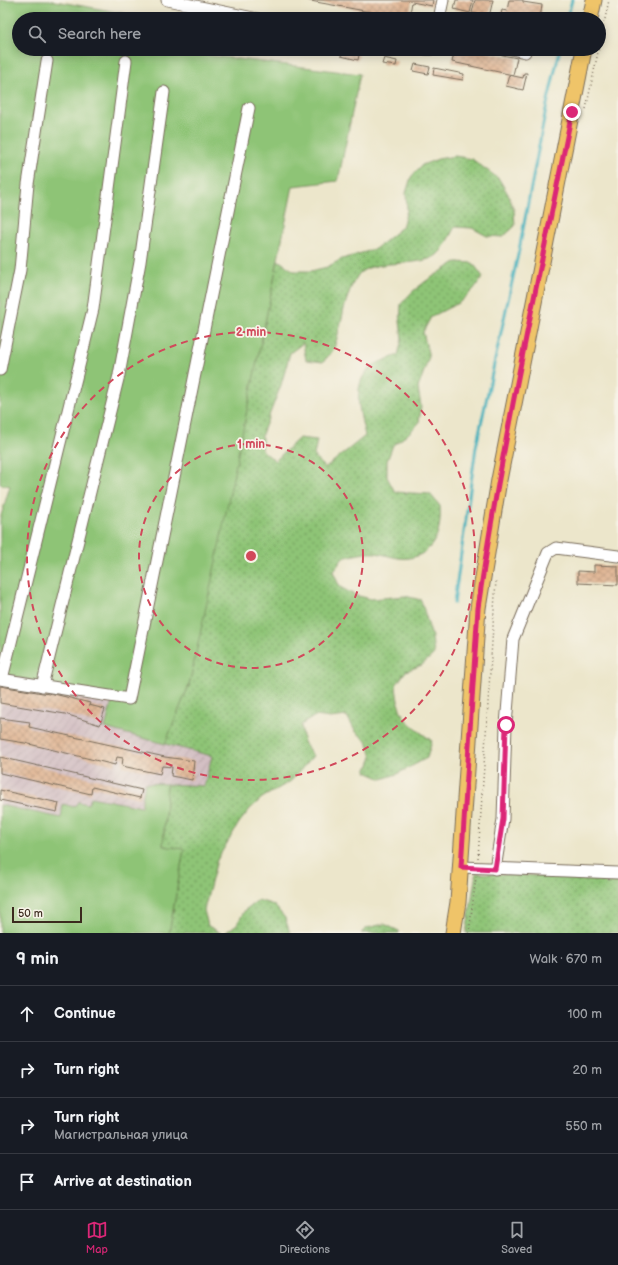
<!DOCTYPE html>
<html lang="en">
<head>
<meta charset="utf-8">
<style>
  body { margin:0; font-family:"Balsamiq Sans",sans-serif; background:#242831; color:#f1f3f6 }
  .scale { position:absolute; left:12px; bottom:10px; width:70px; box-sizing:border-box; padding-left:4px; border:2px solid #3b2a1e; border-top:0; font-size:11px; line-height:14px; white-space:nowrap; color:#3b2a1e; -webkit-text-stroke:3px #f7f3e8; paint-order:stroke }
  .stop { position:absolute; width:12px; height:12px; margin:-9px; border:3px solid #db2777; border-radius:50%; background:#fff }
  .stop.end { background:#db2777; border-color:#fff; box-shadow:0 1px 4px #0008 }
  .list { margin:0; padding:0; list-style:none }
  h2 { display:flex; justify-content:space-between; align-items:center; height:52px; margin:0; padding:0 16px; font-size:17px }
  h2 small { font-size:13px; font-weight:400; color:#9ea1a6 }
  .list li { display:grid; grid-template-columns:26px 1fr auto; gap:12px; align-items:center; box-sizing:border-box; height:56px; padding:0 16px; border-top:1px solid #363941 }
  .list b { display:block; font-size:15px; white-space:nowrap }
  .list p { margin:0; font-size:13px; white-space:nowrap; color:#9ea1a6 }
  .list em { font-size:13px; font-style:normal; color:#9ea1a6 }
  .icon { flex:none; width:22px; height:22px; fill:none; stroke:currentColor; stroke-width:2; stroke-linecap:round; stroke-linejoin:round }
  .map { position:relative; flex:none; width:618px; height:933px; overflow:hidden }
  .search { position:absolute; background:#171b24; box-shadow:0 2px 10px #0003; left:12px; right:12px; top:12px; height:44px; display:flex; align-items:center; gap:10px; box-sizing:border-box; padding:0 14px; border-radius:22px; color:#9ea1a6; font-size:15px }
  .sheet { height:276px; background:#171b24 }
  nav { display:flex; justify-content:space-around; align-items:center; box-sizing:border-box; height:56px; border-top:1px solid #363941; background:#171b24; font-size:11px; color:#9ea1a6 }
  nav a { display:grid; justify-items:center; gap:2px }
  nav .on { color:#db2777 }
  .map>svg:first-child { display:block }
  .industrial { fill:url(#industrial-furrows) }
  .grass { fill:url(#grass-dots); stroke:#64774a }
  .garden { fill:#8ec476; stroke:#64774a }
  .lines { fill:none; stroke-linecap:round; stroke-linejoin:round }
  .stream { stroke:#41b0bc; stroke-width:3 }
  .building { fill:url(#building-cross-hatch) }
  .minor-casing { stroke:#796c5b; stroke-width:13 }
  .major-casing { stroke:#796c5b; stroke-width:17 }
  .path { stroke:#796c5b; stroke-width:1.5; stroke-dasharray:1 3; stroke-linecap:butt }
  .minor { stroke:#fff; stroke-width:11 }
  .major { stroke:#efc469; stroke-width:15 }
  .route { stroke:#db2777; stroke-width:5 }
  .ring { fill:none; stroke:#d1495b; stroke-width:2; stroke-dasharray:7 5 }
  .centre { fill:#d1495b; stroke:#f7f3e8; stroke-width:2 }
  .ring-label { font-size:12px; text-anchor:middle; font-weight:bold; fill:#d1495b; stroke:#f7f3e8; stroke-width:3.5; stroke-linejoin:round; paint-order:stroke }
</style>
</head>
<body>
<div class="map">
<svg width="618" height="933" viewBox="0 0 618 933">
  <defs>
    <pattern id="industrial-furrows" width="10" height="10" patternUnits="userSpaceOnUse"><rect width="10" height="10" fill="#d2bec2"/><path d="M-1 1l2-2M0 10L10 0M9 11l2-2" fill="none" stroke="#b5a3a6"/></pattern>
    <pattern id="grass-dots" width="8" height="8" patternUnits="userSpaceOnUse"><rect width="8" height="8" fill="#8ec476"/><path d="M2 2h.1M6 6h.1" fill="none" stroke="#759f60" stroke-width="1.8" stroke-linecap="round"/></pattern>
    <pattern id="building-cross-hatch" width="8" height="8" patternUnits="userSpaceOnUse"><rect width="8" height="8" fill="#dfb391"/><path d="M0 0l8 8M0 8l8-8" fill="none" stroke="#b69276"/></pattern>
  </defs>
  <rect width="100%" height="100%" fill="#f7f3e8"/>
  <filter id="ink" filterUnits="userSpaceOnUse"><feTurbulence type="fractalNoise" baseFrequency=".025" numOctaves="2"/><feDisplacementMap in="SourceGraphic" scale="8" xChannelSelector="R" yChannelSelector="G"/><feConvolveMatrix kernelMatrix="1 2 1 2 8 2 1 2 1" color-interpolation-filters="sRGB"/></filter>
  <filter id="wash" filterUnits="userSpaceOnUse"><feTurbulence type="fractalNoise" baseFrequency=".012" numOctaves="4" result="noise"/><feDisplacementMap in="SourceGraphic" scale="16" xChannelSelector="R" yChannelSelector="G"/><feGaussianBlur stdDeviation="0.9" result="paint"/><feColorMatrix in="noise" values="0 0 0 0 0 0 0 0 0 0 0 0 0 0 0 0 0 1.4 0 .05"/><feComposite in="paint" operator="in"/></filter>
  <g filter="url(#wash)">
    <rect width="100%" height="100%" fill="#ece6cb"/>
    <!-- industrial -->
    <path class="industrial" d="M 0,684 L 112,702 L 105,728 L 212,756 L 204,786 L 141,807 L 91,797 L 88,804 L 74,807 L 61,818 L 0,805 Z"/>
    <!-- grass -->
    <g class="grass">
      <path d="M 455,156 L 472,159 L 499,179 L 508,194 L 514,210 L 515,226 L 503,237 L 487,236 L 472,228 L 455,227 C 450,235 444,249 437,255 C 420,268 371,258 358,275 C 344,294 342,326 334,348 C 332,353 326,358 323,362 L 306,360 L 303,343 L 290,353 L 281,385 L 262,434 L 262,450 L 275,461 L 299,438 L 317,440 L 314,456 L 325,468 L 365,436 C 361,416 351,388 368,370 C 375,362 389,359 398,355 L 402,339 L 400,321 L 401,304 L 412,292 L 426,281 L 456,262 L 473,263 L 483,277 L 473,290 L 460,302 L 431,317 L 423,332 L 429,357 L 418,388 L 421,406 L 419,423 L 407,435 L 393,445 L 387,461 L 387,477 L 395,492 L 430,494 L 440,506 C 442,528 436,553 410,558 C 399,560 387,555 376,553 C 365,552 354,555 343,558 L 333,572 L 340,587 L 355,595 L 371,599 L 405,596 L 421,600 L 432,637 L 434,654 L 422,665 L 406,671 L 396,685 C 399,720 405,720 432,741 L 427,758 L 397,774 L 382,779 L 366,772 L 372,757 L 367,741 L 355,731 L 347,716 L 330,718 L 315,716 L 301,725 L 304,742 L 313,756 L 291,781 L 262,798 L 250,809 L 239,823 L 217,860 L 204,910 L 208,926 L 221,933 L 169,933 L 184,849 L 163,847 L 167,784 L 204,786 L 212,756 L 165,744 L 189,685 L 278,260 L 294,271 L 311,271 L 327,267 L 342,259 L 375,249 L 402,227 L 407,210 L 406,193 L 411,177 L 422,165 L 438,159 Z"/>
      <path d="M 476,873 L 618,879 L 618,933 L 466,933 Z"/>
      <path d="M 258,900 L 274,905 L 285,918 L 290,933 L 225,933 L 237,924 L 245,910 Z"/>
      <path d="M 384,924 L 399,931 L 399,933 L 361,933 L 367,928 Z"/>
    </g>
    <!-- garden -->
    <g class="garden">
      <path d="M 0,0 L 49,0 L 157,19 L 19,19 L 19,49 L 174,49 L 175,51 L 360,74 L 338,181 L 293,186 L 216,561 L 189,685 L 165,744 L 105,728 L 112,702 L 0,673 L 0,519 L 10,486 L 0,484 Z"/>
      <path d="M 145,783 L 167,784 L 163,846 L 184,849 L 169,933 L 0,933 L 0,805 L 61,818 L 63,804 L 74,807 L 78,802 L 88,804 L 91,797 L 141,807 Z"/>
    </g>
    <g class="lines">
      <!-- stream -->
      <g class="stream">
        <path d="M 567,19 L 572,0"/>
        <path d="M 454,603 L 476,447 L 519,250 L 546,109 L 560,49"/>
      </g>
    </g>
    <g id="blocks">
      <!-- building -->
      <g class="building">
        <path d="M 305,0 L 433,0 L 432,6 L 412,2 L 409,19 Z"/>
        <path d="M 456,0 L 473,0 L 470,13 L 454,9 Z"/>
        <path d="M 475,0 L 493,0 L 489,17 L 472,13 Z"/>
        <path d="M 509,0 L 523,0 L 523,2 L 542,5 L 540,19 L 500,19 L 502,10 L 507,11 Z"/>
        <path d="M 455,49 L 474,49 L 517,58 L 513,75 L 452,62 Z"/>
        <path d="M 342,50 L 359,55 L 358,60 L 341,56 Z"/>
        <path d="M 384,58 L 397,61 L 396,66 L 382,64 Z"/>
        <path d="M 415,64 L 430,67 L 428,74 L 413,71 Z"/>
        <path d="M 434,68 L 464,74 L 463,80 L 433,75 Z"/>
        <path d="M 524,73 L 527,73 L 523,90 L 506,86 L 509,75 L 523,78 Z"/>
        <path d="M 594,565 L 618,566 L 618,585 L 578,583 L 578,571 L 594,572 Z"/>
        <path d="M 0,686 L 49,694 L 50,693 L 90,703 L 89,705 L 105,709 L 100,725 L 65,714 L 0,703 Z"/>
        <path d="M 0,718 L 30,722 L 29,727 L 165,757 L 194,761 L 192,780 L 171,776 L 172,767 L 162,766 L 160,774 L 122,766 L 123,758 L 117,757 L 115,765 L 25,743 L 0,739 Z"/>
        <path d="M 0,757 L 142,790 L 140,798 L 92,787 L 91,794 L 0,773 Z"/>
        <path d="M 0,790 L 59,803 L 57,812 L 0,800 Z"/>
      </g>
    </g>
  </g>
  <g filter="url(#ink)">
    <use href="#blocks" fill-opacity="0" stroke="#796c5b" stroke-width="1"/>
    <g class="lines">
      <defs>
        <g id="minor">
          <path d="M 167,0 L 258,19"/>
          <path d="M 439,19 L 443,0"/>
          <path d="M 426,49 L 431,49"/>
          <path d="M 512,49 L 525,52"/>
          <path d="M 0,370 L 20,270 L 28,184 L 47,61"/>
          <path d="M 0,679 L 129,699 L 249,108"/>
          <path d="M 2,679 L 93,309 L 126,61"/>
          <path d="M 42,686 L 119,375 L 140,262 L 164,92"/>
          <path d="M 461,867 L 618,873"/>
          <path d="M 495,869 L 503,819 L 506,725 L 513,639 L 548,553 L 556,548 L 618,556"/>
        </g>
        <g id="major">
          <path d="M 590,19 L 594,0"/>
          <path d="M 453,933 L 458,902 L 478,608 L 499,480 L 584,49"/>
        </g>
      </defs>
      <!-- minor casing -->
      <use href="#minor" class="minor-casing"/>
      <!-- major casing -->
      <use href="#major" class="major-casing"/>
      <!-- path -->
      <g class="path">
        <path d="M 586,109 L 609,0"/>
        <path d="M 478,858 L 496,580"/>
        <path d="M 469,933 L 476,877"/>
      </g>
      <!-- minor -->
      <use href="#minor" class="minor"/>
      <!-- major -->
      <use href="#major" class="major"/>
    </g>
  </g>
  <g class="lines" filter="url(#ink)">
    <!-- route -->
    <path class="route" d="M 506,725 L 503,819 L 495,869 L 461,867 L 478,608 C 502,441 539,277 572,112"/>
  </g>
  <!-- distance rings -->
  <g class="ring">
    <circle cx="251" cy="556" r="112"/>
    <circle cx="251" cy="556" r="224"/>
  </g>
  <circle cx="251" cy="556" r="6" class="centre"/>
  <g class="ring-label">
    <text x="251" y="336">2 min</text>
    <text x="251" y="448">1 min</text>
  </g>
</svg>
<div class="scale">50 m</div>
<div class="stop" style="left:506px;top:725px"></div>
<div class="stop end" style="left:572px;top:112px"></div>
<div class="search"><svg class="icon" aria-label="search" viewBox="0 0 24 24"><circle cx="10" cy="10" r="6"/><path d="M15 15l6 6"/></svg>Search here</div>
</div>
<section class="sheet">
<h2>9 min<small>Walk · 670 m</small></h2>
<ul class="list">
<li><svg class="icon" aria-label="ahead" viewBox="0 0 24 24"><path d="M12 20V5M6 11l6-6 6 6"/></svg><div><b>Continue</b></div><em>100 m</em></li>
<li><svg class="icon" aria-label="right" viewBox="0 0 24 24"><path d="M7 20v-9h11M14 6l5 5-5 5"/></svg><div><b>Turn right</b></div><em>20 m</em></li>
<li><svg class="icon" aria-label="right" viewBox="0 0 24 24"><path d="M7 20v-9h11M14 6l5 5-5 5"/></svg><div><b>Turn right</b><p>Магистральная улица</p></div><em>550 m</em></li>
<li><svg class="icon" aria-label="arrive" viewBox="0 0 24 24"><path d="M6 21V4h12l-3 4 3 4H6"/></svg><div><b>Arrive at destination</b></div></li>
</ul>
</section>
<nav>
<a class="on"><svg class="icon" aria-label="map" viewBox="0 0 24 24"><path d="M3 6l6-2 6 2 6-2v14l-6 2-6-2-6 2zM9 4v14M15 6v14"/></svg>Map</a>
<a><svg class="icon" aria-label="directions" viewBox="0 0 24 24"><path d="M12 3l9 9-9 9-9-9zM9 14v-3h6M13 9l2 2-2 2"/></svg>Directions</a>
<a><svg class="icon" aria-label="saved" viewBox="0 0 24 24"><path d="M7 4h10v16l-5-4-5 4z"/></svg>Saved</a>
</nav>
</body>
</html>
